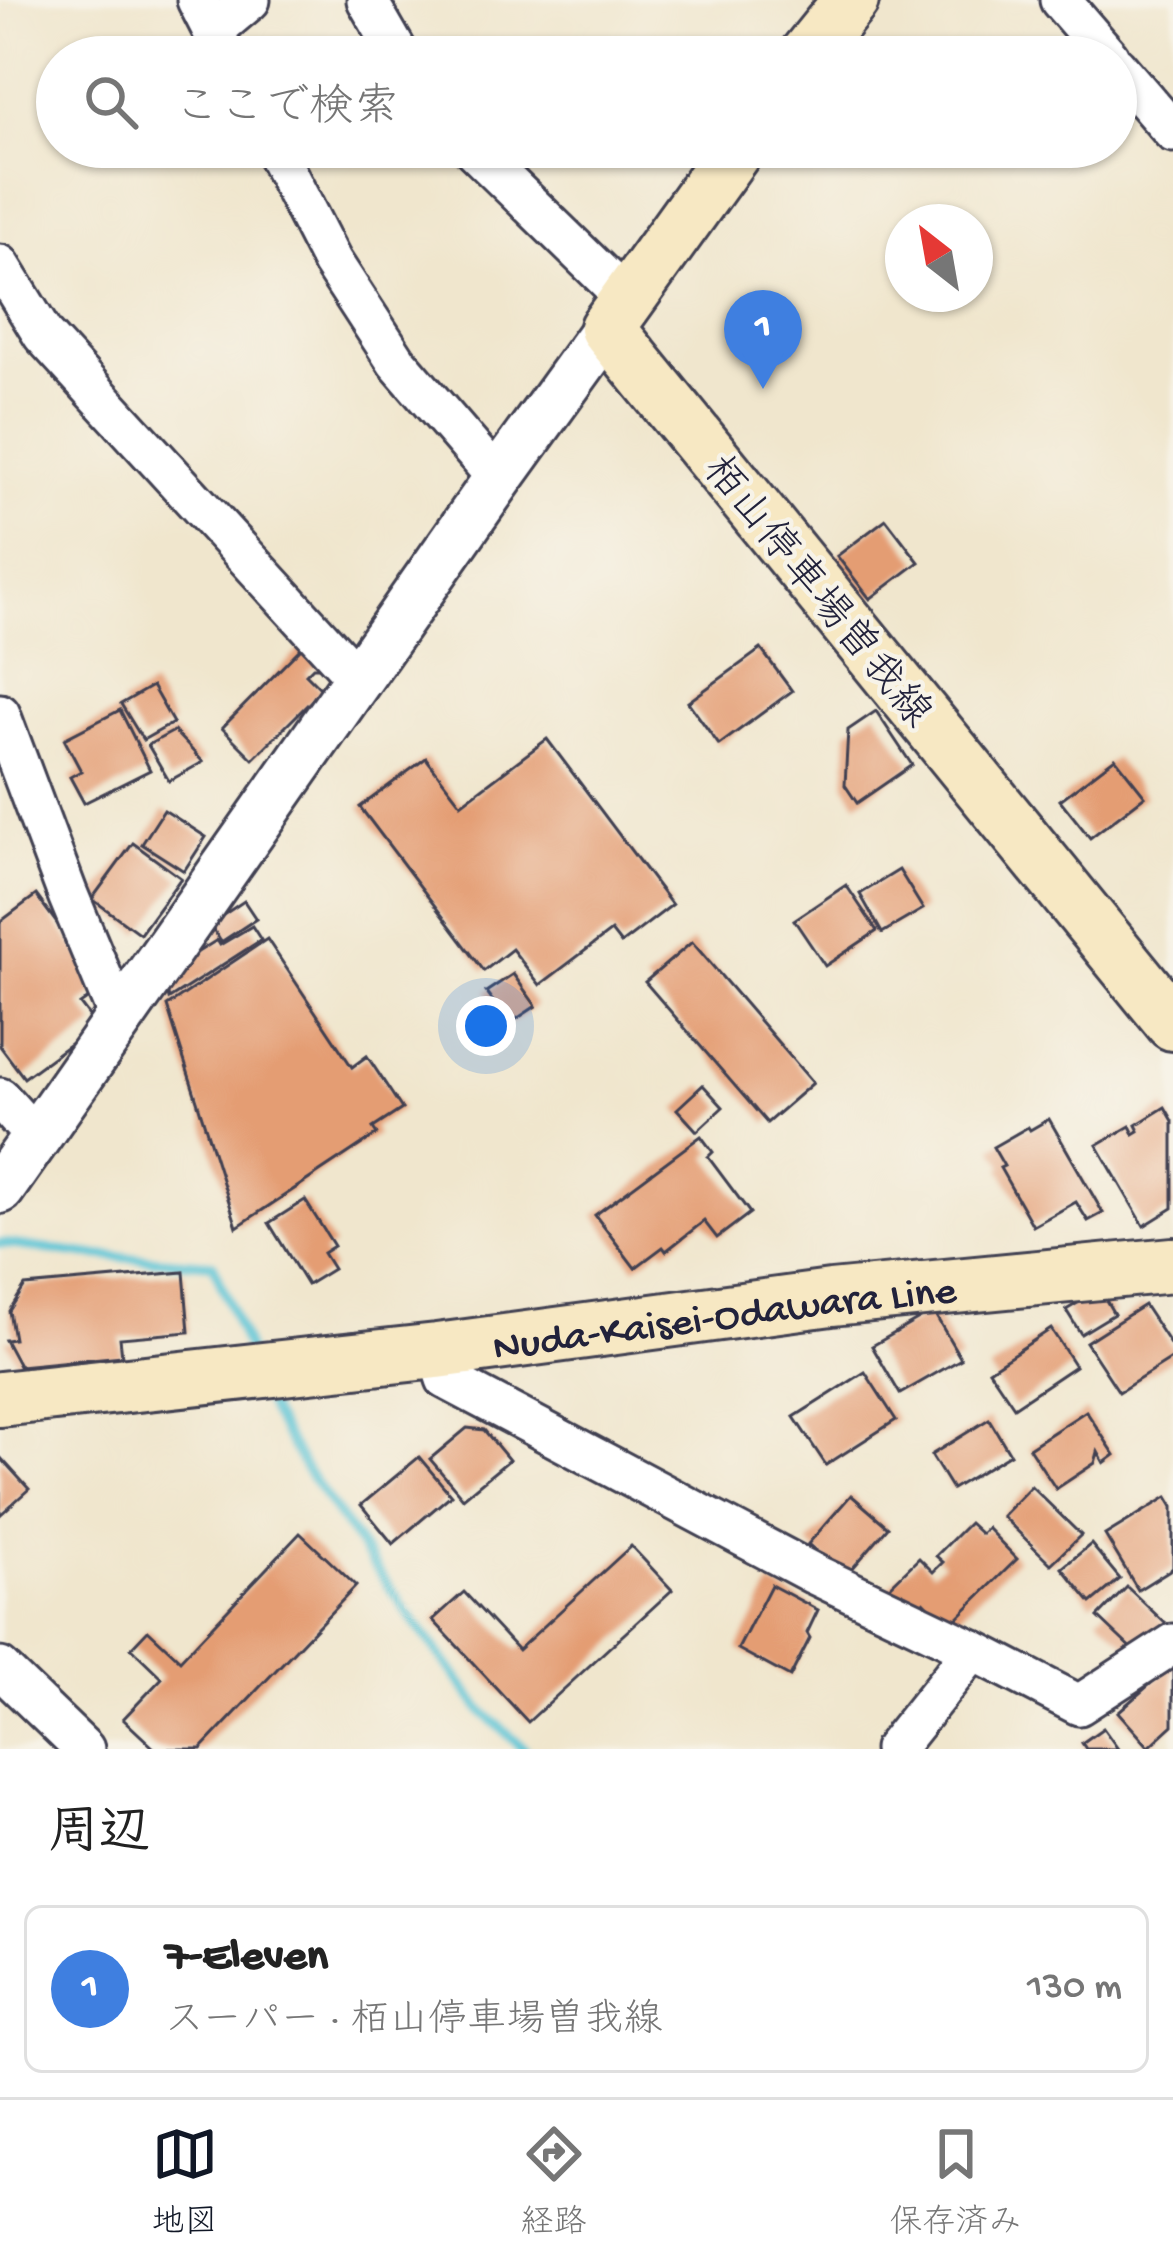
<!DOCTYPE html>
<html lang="ja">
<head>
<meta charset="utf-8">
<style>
  body { margin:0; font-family:"Gochi Hand","Klee One",sans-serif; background:#f2f2f2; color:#222 }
  .compass { position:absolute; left:885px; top:204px; width:108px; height:108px; border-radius:50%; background:#fff; box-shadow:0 3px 9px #0004; rotate:329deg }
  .you { position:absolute; left:486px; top:1026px; width:42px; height:42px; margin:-30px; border:9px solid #fff; border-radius:50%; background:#1a73e8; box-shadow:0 0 0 18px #1a73e833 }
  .badge { display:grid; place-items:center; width:78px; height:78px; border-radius:50%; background:#111827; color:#fff; font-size:39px; font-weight:700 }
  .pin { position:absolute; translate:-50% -99px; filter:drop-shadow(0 3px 6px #0008) }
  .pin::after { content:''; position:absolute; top:63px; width:42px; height:36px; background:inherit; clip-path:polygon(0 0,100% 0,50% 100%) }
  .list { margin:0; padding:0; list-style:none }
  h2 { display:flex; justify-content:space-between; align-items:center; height:156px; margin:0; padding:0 48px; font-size:51px }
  h2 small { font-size:39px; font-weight:400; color:#767676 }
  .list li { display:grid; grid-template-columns:78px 1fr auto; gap:36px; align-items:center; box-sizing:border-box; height:168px; margin:0 24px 24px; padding:0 24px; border:3px solid #e0e0e0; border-radius:18px }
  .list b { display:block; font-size:45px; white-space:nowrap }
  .list p { margin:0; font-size:39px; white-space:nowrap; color:#767676 }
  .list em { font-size:39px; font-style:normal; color:#767676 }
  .icon { flex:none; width:66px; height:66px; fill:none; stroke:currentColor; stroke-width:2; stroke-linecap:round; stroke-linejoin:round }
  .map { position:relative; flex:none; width:1173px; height:1749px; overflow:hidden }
  .search { position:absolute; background:#fff; box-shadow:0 3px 9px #0004; left:36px; right:36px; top:36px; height:132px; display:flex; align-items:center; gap:30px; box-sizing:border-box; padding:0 42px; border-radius:66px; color:#767676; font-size:45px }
  .sheet { height:348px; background:#fff }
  nav { display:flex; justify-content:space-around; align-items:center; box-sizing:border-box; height:168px; border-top:3px solid #e0e0e0; background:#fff; font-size:33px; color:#767676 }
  nav a { display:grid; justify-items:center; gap:6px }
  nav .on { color:#111827 }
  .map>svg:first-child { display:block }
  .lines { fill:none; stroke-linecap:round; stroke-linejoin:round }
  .stream { stroke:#59c3d4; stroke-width:10 }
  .building { fill:#e49d73 }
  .minor-casing { stroke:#413f51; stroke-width:45 }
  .tertiary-casing { stroke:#413f51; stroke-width:54 }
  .secondary-casing { stroke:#413f51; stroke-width:60 }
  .minor { stroke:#fff; stroke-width:39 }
  .tertiary { stroke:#fff; stroke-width:48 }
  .secondary { stroke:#f7e8c3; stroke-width:54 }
  .labels { text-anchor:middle; stroke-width:9; stroke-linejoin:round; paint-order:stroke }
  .street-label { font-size:42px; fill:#22223b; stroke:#f7f3e8 }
</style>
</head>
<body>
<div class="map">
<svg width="1173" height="1749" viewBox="0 0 1173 1749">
  <rect width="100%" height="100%" fill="#f7f3e8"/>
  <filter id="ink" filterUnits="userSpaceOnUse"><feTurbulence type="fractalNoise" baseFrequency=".00833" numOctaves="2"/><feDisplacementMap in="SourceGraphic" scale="24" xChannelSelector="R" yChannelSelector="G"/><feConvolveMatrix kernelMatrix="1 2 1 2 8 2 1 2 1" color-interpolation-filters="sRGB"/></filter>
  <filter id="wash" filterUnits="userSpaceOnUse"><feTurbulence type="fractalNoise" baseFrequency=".004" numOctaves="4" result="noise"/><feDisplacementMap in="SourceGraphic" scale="48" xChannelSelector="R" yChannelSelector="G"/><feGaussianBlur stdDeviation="2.7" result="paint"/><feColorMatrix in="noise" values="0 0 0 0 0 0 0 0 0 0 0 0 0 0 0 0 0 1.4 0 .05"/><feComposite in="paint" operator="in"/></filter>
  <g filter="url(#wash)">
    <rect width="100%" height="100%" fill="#f0e6cd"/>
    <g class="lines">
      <!-- stream -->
      <g class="stream">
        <path d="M 0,1243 L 89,1255 L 213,1264 L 250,1357"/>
        <path d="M 261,1386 L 271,1412 L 305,1468 L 402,1605 L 481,1710 L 524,1749"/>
      </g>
    </g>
    <g id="blocks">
      <!-- building -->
      <g class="building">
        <path d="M 886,519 L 919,562 L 870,599 L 837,556 Z"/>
        <path d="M 308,641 L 333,667 L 313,667 L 306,674 L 322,690 L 253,759 L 222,728 Z"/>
        <path d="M 761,649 L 792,691 L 719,745 L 688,702 Z"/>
        <path d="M 152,686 L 173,723 L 143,740 L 121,704 Z"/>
        <path d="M 120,710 L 150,770 L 84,803 L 70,777 L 81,771 L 64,739 Z"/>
        <path d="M 876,711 L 912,765 L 857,803 L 845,785 L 848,730 Z"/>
        <path d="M 174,731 L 203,762 L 169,781 L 148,745 Z"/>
        <path d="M 547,739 L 672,905 L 621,944 L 611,931 L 540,985 L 512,949 L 484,971 L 360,807 L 426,758 L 461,804 Z"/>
        <path d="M 1115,758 L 1145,796 L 1090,838 L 1060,800 Z"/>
        <path d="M 164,810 L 206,837 L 184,871 L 142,844 Z"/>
        <path d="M 133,843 L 181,878 L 140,934 L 92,899 Z"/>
        <path d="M 899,870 L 923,909 L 882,933 L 860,894 Z"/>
        <path d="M 846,885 L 877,931 L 825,966 L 794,920 Z"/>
        <path d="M 36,895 L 87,964 L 96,993 L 80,1004 L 96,1025 L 24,1078 L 0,1046 L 0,922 Z"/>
        <path d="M 244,901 L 256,919 L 221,942 L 210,924 Z"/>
        <path d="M 252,926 L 261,940 L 169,999 L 165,982 L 174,967 L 217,940 L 220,945 Z"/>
        <path d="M 267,939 L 352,1067 L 367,1056 L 402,1109 L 373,1128 L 377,1134 L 237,1227 L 167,1006 Z"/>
        <path d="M 692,942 L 813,1083 L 767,1123 L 645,982 Z"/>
        <path d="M 513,974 L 536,1006 L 509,1024 L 486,992 Z"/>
        <path d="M 703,1085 L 723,1107 L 697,1131 L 677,1109 Z"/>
        <path d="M 1165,1107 L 1173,1121 L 1173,1208 L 1144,1226 L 1097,1145 L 1130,1126 L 1134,1134 L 1139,1131 L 1136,1125 Z"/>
        <path d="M 1049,1119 L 1103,1213 L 1088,1221 L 1076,1202 L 1033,1226 L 1000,1168 L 1004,1166 L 993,1147 L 1028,1127 L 1030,1130 Z"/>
        <path d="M 701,1136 L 713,1152 L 708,1157 L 750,1213 L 717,1238 L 704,1221 L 666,1251 L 663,1247 L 635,1268 L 595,1215 Z"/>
        <path d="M 305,1200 L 334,1246 L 323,1253 L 333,1269 L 307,1285 L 269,1223 Z"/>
        <path d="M 184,1272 L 189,1332 L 120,1338 L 122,1356 L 19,1366 L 5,1340 L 14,1339 L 9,1311 L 25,1286 Z"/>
        <path d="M 1100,1290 L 1114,1314 L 1081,1334 L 1066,1310 Z"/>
        <path d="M 1144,1305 L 1173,1349 L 1173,1358 L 1119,1392 L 1086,1342 Z"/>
        <path d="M 933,1311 L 961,1359 L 900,1394 L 872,1346 Z"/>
        <path d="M 1051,1329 L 1075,1366 L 1014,1407 L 989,1370 Z"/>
        <path d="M 865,1372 L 896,1420 L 826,1465 L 794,1417 Z"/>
        <path d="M 1086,1411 L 1115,1455 L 1104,1463 L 1098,1452 L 1095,1463 L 1056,1489 L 1029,1448 Z"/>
        <path d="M 989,1419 L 1010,1454 L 952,1489 L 931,1455 Z"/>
        <path d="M 467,1428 L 484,1430 L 509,1460 L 463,1498 L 430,1459 Z"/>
        <path d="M 0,1457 L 29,1489 L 0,1515 Z"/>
        <path d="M 419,1457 L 451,1495 L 393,1544 L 361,1505 Z"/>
        <path d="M 1031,1486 L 1081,1535 L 1051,1564 L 1002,1516 Z"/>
        <path d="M 851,1495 L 888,1527 L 845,1577 L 808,1544 Z"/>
        <path d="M 1167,1497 L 1173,1507 L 1173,1568 L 1138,1590 L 1105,1535 Z"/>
        <path d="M 969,1523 L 981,1534 L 987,1528 L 1017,1559 L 949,1626 L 924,1601 L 909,1616 L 885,1591 L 919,1558 L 933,1572 L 943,1562 L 936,1556 Z"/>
        <path d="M 300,1533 L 356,1586 L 201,1749 L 155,1749 L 123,1719 L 162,1678 L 131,1648 L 148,1630 L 180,1660 Z"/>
        <path d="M 1091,1544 L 1120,1579 L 1091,1603 L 1062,1568 Z"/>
        <path d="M 631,1546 L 672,1590 L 528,1722 L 433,1620 L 464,1592 L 518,1650 Z"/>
        <path d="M 771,1585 L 818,1610 L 807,1633 L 810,1638 L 790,1677 L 738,1649 Z"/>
        <path d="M 1127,1587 L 1167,1625 L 1138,1655 L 1098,1617 Z"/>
        <path d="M 1173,1664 L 1173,1725 L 1149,1747 L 1118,1712 Z"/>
        <path d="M 1103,1728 L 1118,1749 L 1086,1749 L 1082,1743 Z"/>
      </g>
    </g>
  </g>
  <g filter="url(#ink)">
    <use href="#blocks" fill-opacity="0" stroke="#413f51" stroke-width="3"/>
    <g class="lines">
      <defs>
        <g id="minor">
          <path d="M 197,0 L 226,57"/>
          <path d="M 367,0 L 400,57"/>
          <path d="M 1060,0 L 1109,57"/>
          <path d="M 213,31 L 250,0"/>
          <path d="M 1116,66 L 1173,132"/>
          <path d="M 273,147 L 332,262 L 397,362 L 498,479"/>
          <path d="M 471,147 L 628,300"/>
          <path d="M 0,265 L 43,335 L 358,679"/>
          <path d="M 0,714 L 68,895 L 120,1020"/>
          <path d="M 0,1098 L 36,1138"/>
          <path d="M 437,1351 L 446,1379 L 814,1574 L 973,1650 L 894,1749"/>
          <path d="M 973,1650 L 1079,1705 L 1173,1644"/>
          <path d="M 0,1668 L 84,1749"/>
        </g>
        <path id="tertiary" d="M 0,1189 L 498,479 L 607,328"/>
        <g id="secondary">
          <path d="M 805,57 L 851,0"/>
          <path d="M 737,147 L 607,328 L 1173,1023"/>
          <path id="s1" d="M 0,1399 L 437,1351 L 831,1298 L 1173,1265"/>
        </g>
      </defs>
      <!-- minor casing -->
      <use href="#minor" class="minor-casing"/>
      <!-- tertiary casing -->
      <use href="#tertiary" class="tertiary-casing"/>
      <!-- secondary casing -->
      <use href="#secondary" class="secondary-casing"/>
      <!-- minor -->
      <use href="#minor" class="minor"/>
      <!-- tertiary -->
      <use href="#tertiary" class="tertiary"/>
      <!-- secondary -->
      <use href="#secondary" class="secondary"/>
    </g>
  </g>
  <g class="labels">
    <!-- street labels -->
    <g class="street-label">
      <text transform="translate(820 589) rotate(51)" y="15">栢山停車場曽我線</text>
      <text dy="15" stroke="none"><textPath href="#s1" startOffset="729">Nuda-Kaisei-Odawara Line</textPath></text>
    </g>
  </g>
</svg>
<svg class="compass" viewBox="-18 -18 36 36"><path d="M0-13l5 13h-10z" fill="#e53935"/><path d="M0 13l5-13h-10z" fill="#767676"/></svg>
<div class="you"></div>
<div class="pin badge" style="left:763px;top:389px;background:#3f7fe0">1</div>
<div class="search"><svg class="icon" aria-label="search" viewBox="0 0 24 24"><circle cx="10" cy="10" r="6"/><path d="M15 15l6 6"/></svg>ここで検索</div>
</div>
<section class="sheet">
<h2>周辺<small></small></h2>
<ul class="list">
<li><span class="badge" style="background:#3f7fe0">1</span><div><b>7-Eleven</b><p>スーパー · 栢山停車場曽我線</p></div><em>130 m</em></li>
</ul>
</section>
<nav>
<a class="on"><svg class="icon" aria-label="map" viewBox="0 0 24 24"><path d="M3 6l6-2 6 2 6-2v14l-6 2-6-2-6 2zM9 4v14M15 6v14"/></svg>地図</a>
<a><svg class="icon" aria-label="directions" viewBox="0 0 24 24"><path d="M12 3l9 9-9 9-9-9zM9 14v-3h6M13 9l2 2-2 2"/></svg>経路</a>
<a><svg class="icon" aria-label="saved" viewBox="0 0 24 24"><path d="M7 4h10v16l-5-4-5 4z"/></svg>保存済み</a>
</nav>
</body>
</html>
